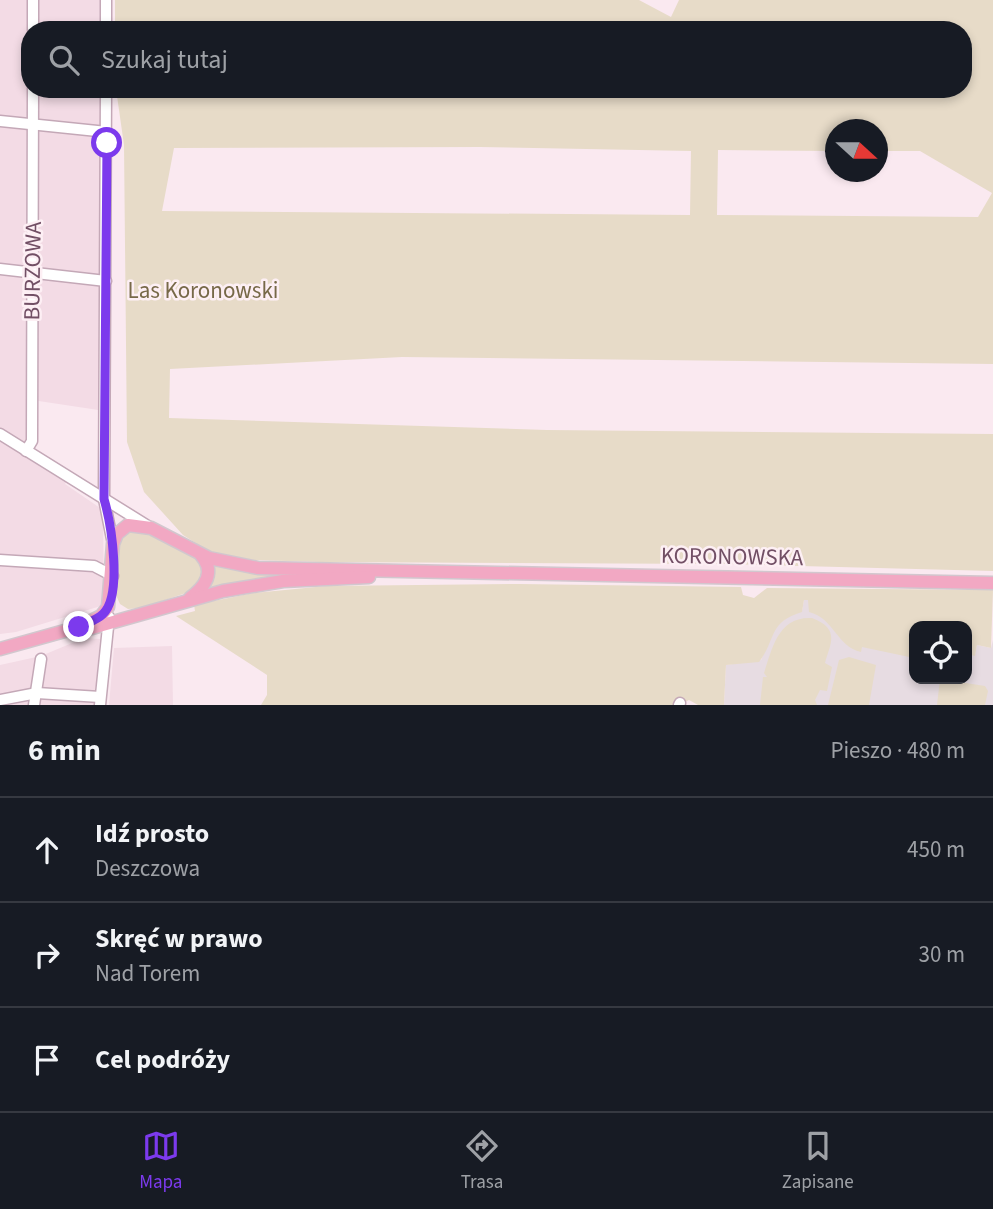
<!DOCTYPE html>
<html lang="pl">
<head>
<meta charset="utf-8">
<style>
  body { margin:0; font-family:"Source Sans 3",sans-serif; background:#20242c; color:#f1f3f6 }
  .controls { position:absolute; right:21px; bottom:21px; display:grid; overflow:hidden; border-radius:14px; box-shadow:0 4px 10px #0003 }
  .controls button { width:63px; height:63px; display:grid; place-items:center; padding:0; border:0; border-bottom:2px solid #363941; background:#171b24; color:#f1f3f6; font:35px sans-serif }
  .compass { position:absolute; left:825px; top:119px; width:63px; height:63px; border-radius:50%; background:#171b24; box-shadow:0 4px 10px #0003; rotate:111deg }
  .stop { position:absolute; width:21px; height:21px; margin:-16px; border:5px solid #7c3aed; border-radius:50%; background:#fff }
  .stop.end { background:#7c3aed; border-color:#fff; box-shadow:0 2px 7px #0008 }
  .list { margin:0; padding:0; list-style:none }
  h2 { display:flex; justify-content:space-between; align-items:center; height:91px; margin:0; padding:0 28px; font-size:30px }
  h2 small { font-size:23px; font-weight:400; color:#9ea1a6 }
  .list li { display:grid; grid-template-columns:46px 1fr auto; gap:21px; align-items:center; box-sizing:border-box; height:105px; padding:0 28px; border-top:2px solid #363941 }
  .list b { display:block; font-size:26px; white-space:nowrap }
  .list p { margin:0; font-size:23px; white-space:nowrap; color:#9ea1a6 }
  .list em { font-size:23px; font-style:normal; color:#9ea1a6 }
  .icon { flex:none; width:38px; height:38px; fill:none; stroke:currentColor; stroke-width:2; stroke-linecap:round; stroke-linejoin:round }
  .map { position:relative; flex:none; width:993px; height:705px; overflow:hidden }
  .search { position:absolute; background:#171b24; box-shadow:0 4px 10px #0003; left:21px; right:21px; top:21px; height:77px; display:flex; align-items:center; gap:18px; box-sizing:border-box; padding:0 24px; border-radius:28px; color:#9ea1a6; font-size:26px }
  .sheet { height:406px; background:#171b24 }
  nav { display:flex; justify-content:space-around; align-items:center; box-sizing:border-box; height:98px; border-top:2px solid #363941; background:#171b24; font-size:19px; color:#9ea1a6 }
  nav a { display:grid; justify-items:center; gap:4px }
  nav .on { color:#7c3aed }
  .map>svg:first-child { display:block }
  .residential { fill:#f3dbe5 }
  .industrial { fill:#e7dce2 }
  .green { fill:#e7dbc8; fill-rule:evenodd }
  .lines { fill:none; stroke-linecap:round; stroke-linejoin:round }
  .minor-casing { stroke:#c4a8b7; stroke-width:13 }
  .major-casing { stroke:#d2c7ce; stroke-width:15 }
  .minor { stroke:#fff; stroke-width:10 }
  .major { stroke:#f2a8c3; stroke-width:12 }
  .route { stroke:#7c3aed; stroke-width:9 }
  .labels { text-anchor:middle; stroke-width:5; stroke-linejoin:round; paint-order:stroke }
  .street-label { font-size:23px; fill:#724f65; stroke:#fdeff4 }
  .park-label { font-size:23px; fill:#776948; stroke:#fdeff4 }
</style>
</head>
<body>
<div class="map">
<svg width="993" height="705" viewBox="0 0 993 705">
  <rect width="100%" height="100%" fill="#fae9f0"/>
  <!-- residential -->
  <g class="residential">
    <path d="M 0,0 L 106,0 L 106,30 L 30,30 L 30,89 L 106,89 L 105,411 L 32,400 L 27,451 L 69,477 L 65,484 L 103,510 L 104,605 L 16,632 L 0,634 Z"/>
    <path d="M 84,638 L 100,639 L 94,705 L 0,705 L 0,665 L 41,656 Z"/>
    <path d="M 172,646 L 173,705 L 109,705 L 114,648 Z"/>
  </g>
  <!-- industrial -->
  <path class="industrial" d="M 804,600 L 814,600 L 914,644 L 914,679 L 967,679 L 967,654 L 975,655 L 977,645 L 991,648 L 993,640 L 993,705 L 724,705 L 726,665 L 761,660 L 775,627 L 789,616 L 802,611 Z"/>
  <!-- green -->
  <g class="green">
    <path d="M 115,0 L 639,0 L 671,17 L 679,0 L 993,0 L 993,364 L 402,357 L 170,369 L 169,418 L 547,430 L 993,434 L 993,571 L 725,564 L 320,562 L 253,560 L 208,551 L 183,535 L 144,492 L 127,442 L 124,145 L 116,89 L 963,89 L 963,30 L 115,30 ZM 836,130 L 878,130 L 878,151 L 920,151 L 992,193 L 978,217 L 717,215 L 718,150 L 835,151 ZM 480,147 L 691,151 L 690,215 L 162,211 L 174,148 Z"/>
    <path d="M 135,526 L 198,558 L 206,571 L 192,591 L 141,608 L 128,609 L 120,604 L 115,593 L 116,543 Z"/>
    <path d="M 210,563 L 347,572 L 206,591 Z"/>
    <path d="M 520,584 L 741,587 L 743,595 L 754,598 L 767,588 L 993,590 L 991,648 L 977,645 L 975,656 L 967,654 L 967,626 L 914,626 L 914,658 L 862,647 L 861,652 C 837,647 834,618 809,612 L 808,600 L 804,600 L 802,612 C 767,623 777,639 759,662 L 726,665 L 724,705 L 698,705 L 689,700 L 679,705 L 261,705 L 267,695 L 267,675 L 176,616 L 195,611 L 194,605 L 253,593 L 326,586 Z"/>
    <path d="M 812,618 C 842,629 829,646 825,663 L 832,667 L 827,691 L 820,690 L 815,700 L 817,705 L 760,705 L 763,677 L 767,677 L 764,673 C 772,649 778,616 812,618 Z"/>
    <path d="M 849,657 L 876,665 L 869,705 L 828,705 L 839,660 Z"/>
    <path d="M 940,679 L 985,686 L 988,691 L 985,705 L 937,705 Z"/>
  </g>
  <g class="lines">
    <defs>
      <g id="minor">
        <path d="M 106,0 L 106,30"/>
        <path d="M 33,30 L 33,0"/>
        <path d="M 106,89 L 104,499 L 113,544"/>
        <path d="M 0,121 L 107,132"/>
        <path d="M 0,269 L 106,281"/>
        <path d="M 0,434 L 151,528"/>
        <path d="M 26,451 L 32,441 L 33,89"/>
        <path d="M 0,560 L 94,566 L 113,576"/>
        <path d="M 0,700 L 37,693 L 100,697"/>
        <path d="M 34,705 L 41,659"/>
        <path d="M 100,705 L 109,617"/>
        <path d="M 679,705 L 680,703"/>
      </g>
      <g id="major">
        <path d="M 190,598 C 205,587 216,572 201,555"/>
        <path d="M 79,627 L 101,616 L 108,607 L 113,544 L 117,534 L 128,525 L 151,528 L 209,558 L 258,568 L 993,583"/>
        <path d="M 0,649 L 79,627 L 92,628 L 223,591 L 283,581 L 369,577"/>
      </g>
    </defs>
    <!-- minor casing -->
    <use href="#minor" class="minor-casing"/>
    <!-- major casing -->
    <use href="#major" class="major-casing"/>
    <!-- minor -->
    <use href="#minor" class="minor"/>
    <!-- major -->
    <use href="#major" class="major"/>
  </g>
  <g class="lines">
    <!-- route -->
    <path class="route" d="M 79,627 C 87,623 97,620 103,614 C 123,595 111,523 104,499 L 107,143"/>
  </g>
  <g class="labels">
    <!-- street labels -->
    <g class="street-label">
      <text transform="translate(32 271) rotate(-89)" y="8">BURZOWA</text>
      <text transform="translate(732 556) rotate(1)" y="8">KORONOWSKA</text>
    </g>
    <!-- park labels -->
    <g class="park-label">
      <text x="203" y="298">Las Koronowski</text>
    </g>
  </g>
</svg>
<div class="controls">
<button><svg class="icon" aria-label="locate" viewBox="0 0 24 24"><circle cx="12" cy="12" r="6"/><path d="M12 2v4M12 18v4M2 12h4M18 12h4"/></svg></button>
</div>
<svg class="compass" viewBox="-18 -18 36 36"><path d="M0-13l5 13h-10z" fill="#e53935"/><path d="M0 13l5-13h-10z" fill="#9ea1a6"/></svg>
<div class="stop" style="left:107px;top:143px"></div>
<div class="stop end" style="left:79px;top:627px"></div>
<div class="search"><svg class="icon" aria-label="search" viewBox="0 0 24 24"><circle cx="10" cy="10" r="6"/><path d="M15 15l6 6"/></svg>Szukaj tutaj</div>
</div>
<section class="sheet">
<h2>6 min<small>Pieszo · 480 m</small></h2>
<ul class="list">
<li><svg class="icon" aria-label="ahead" viewBox="0 0 24 24"><path d="M12 20V5M6 11l6-6 6 6"/></svg><div><b>Idź prosto</b><p>Deszczowa</p></div><em>450 m</em></li>
<li><svg class="icon" aria-label="right" viewBox="0 0 24 24"><path d="M7 20v-9h11M14 6l5 5-5 5"/></svg><div><b>Skręć w prawo</b><p>Nad Torem</p></div><em>30 m</em></li>
<li><svg class="icon" aria-label="arrive" viewBox="0 0 24 24"><path d="M6 21V4h12l-3 4 3 4H6"/></svg><div><b>Cel podróży</b></div></li>
</ul>
</section>
<nav>
<a class="on"><svg class="icon" aria-label="map" viewBox="0 0 24 24"><path d="M3 6l6-2 6 2 6-2v14l-6 2-6-2-6 2zM9 4v14M15 6v14"/></svg>Mapa</a>
<a><svg class="icon" aria-label="directions" viewBox="0 0 24 24"><path d="M12 3l9 9-9 9-9-9zM9 14v-3h6M13 9l2 2-2 2"/></svg>Trasa</a>
<a><svg class="icon" aria-label="saved" viewBox="0 0 24 24"><path d="M7 4h10v16l-5-4-5 4z"/></svg>Zapisane</a>
</nav>
</body>
</html>
